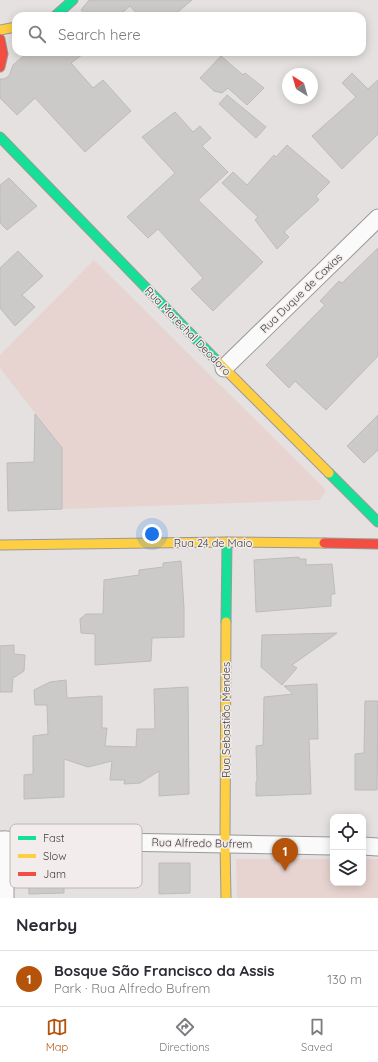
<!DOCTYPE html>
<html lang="en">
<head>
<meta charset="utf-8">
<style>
  body { margin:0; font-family:Quicksand,sans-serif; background:#f7f7f7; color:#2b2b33 }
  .controls { position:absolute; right:12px; bottom:12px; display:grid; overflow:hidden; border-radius:8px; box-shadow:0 2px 10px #0003 }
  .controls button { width:36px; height:36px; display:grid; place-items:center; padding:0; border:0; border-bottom:1px solid #e1e1e2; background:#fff; color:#2b2b33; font:20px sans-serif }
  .compass { position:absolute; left:282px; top:68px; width:36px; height:36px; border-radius:50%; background:#fff; box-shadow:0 2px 10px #0003; rotate:323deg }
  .you { position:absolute; left:152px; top:534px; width:14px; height:14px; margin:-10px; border:3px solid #fff; border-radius:50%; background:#1a73e8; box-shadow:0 0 0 6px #1a73e833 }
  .badge { display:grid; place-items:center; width:26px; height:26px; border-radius:50%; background:#b45309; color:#fff; font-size:13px; font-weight:700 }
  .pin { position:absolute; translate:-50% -33px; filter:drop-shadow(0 1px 2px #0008) }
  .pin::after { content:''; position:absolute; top:21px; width:14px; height:12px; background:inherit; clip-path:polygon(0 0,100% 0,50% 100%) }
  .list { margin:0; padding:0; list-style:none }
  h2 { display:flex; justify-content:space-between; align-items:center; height:52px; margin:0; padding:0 16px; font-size:17px }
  h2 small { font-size:13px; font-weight:400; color:#7c7c81 }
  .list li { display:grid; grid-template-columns:26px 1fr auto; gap:12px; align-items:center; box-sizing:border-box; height:56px; padding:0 16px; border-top:1px solid #e1e1e2 }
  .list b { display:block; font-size:15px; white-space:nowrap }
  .list p { margin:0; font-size:13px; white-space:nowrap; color:#7c7c81 }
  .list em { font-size:13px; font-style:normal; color:#7c7c81 }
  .icon { flex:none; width:22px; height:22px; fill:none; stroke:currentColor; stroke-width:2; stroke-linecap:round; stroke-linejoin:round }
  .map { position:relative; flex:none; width:378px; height:898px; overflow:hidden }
  .search { position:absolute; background:#fff; box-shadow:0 2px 10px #0003; left:12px; right:12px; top:12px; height:44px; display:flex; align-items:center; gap:10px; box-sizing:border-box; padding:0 14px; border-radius:12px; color:#7c7c81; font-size:15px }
  .sheet { height:108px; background:#fff }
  nav { display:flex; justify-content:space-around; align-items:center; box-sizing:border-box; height:56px; border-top:1px solid #e1e1e2; background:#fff; font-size:11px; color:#7c7c81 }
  nav a { display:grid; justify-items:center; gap:2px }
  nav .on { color:#b45309 }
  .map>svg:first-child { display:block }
  .green { fill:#e7d4d0 }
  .building { fill:#cccac9; stroke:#bebbbb }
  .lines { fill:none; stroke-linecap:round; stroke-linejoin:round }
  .street-casing { stroke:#9b9998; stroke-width:19 }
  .fast-casing { stroke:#9b9998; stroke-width:11 }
  .slow-casing { stroke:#9b9998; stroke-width:11 }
  .jam-casing { stroke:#9b9998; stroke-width:11 }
  .street { stroke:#fbfafa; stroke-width:17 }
  .fast { stroke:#16e098; stroke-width:9 }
  .slow { stroke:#ffcf43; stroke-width:9 }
  .jam { stroke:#f24e42; stroke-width:9 }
  .labels { text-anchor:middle; stroke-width:3; stroke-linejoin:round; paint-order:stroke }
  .street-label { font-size:11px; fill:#3e3c3b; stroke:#f2edec }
  .key { fill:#f2edec; stroke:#bcb8b7; stroke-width:1 }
  .key-label { font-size:11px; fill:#3e3c3b }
</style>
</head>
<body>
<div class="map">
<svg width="378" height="898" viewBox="0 0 378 898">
  <rect width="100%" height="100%" fill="#e4e1e0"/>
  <!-- green -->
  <g class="green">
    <path d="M 94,260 L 326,490 L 320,500 L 62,509 L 62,448 L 0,368 L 0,355 Z"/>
    <path d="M 236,859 L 333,859 L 333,883 L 363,883 L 363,859 L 378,859 L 378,898 L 237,898 Z"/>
  </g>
  <!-- building -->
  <g class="building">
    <path d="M 89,0 L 192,0 L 173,16 L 139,16 L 130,6 L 118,16 L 87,16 L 81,10 Z"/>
    <path d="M 28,52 L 86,52 L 71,63 L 93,88 L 103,80 L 131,111 L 85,152 L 35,98 L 17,115 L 0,98 L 0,79 L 4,79 L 9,76 L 13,65 Z"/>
    <path d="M 221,56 L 243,75 L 245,73 L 264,88 L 247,105 L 228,88 L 222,93 L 214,91 L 200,78 Z"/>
    <path d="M 352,73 L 368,89 L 378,80 L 378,134 L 342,169 L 312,136 L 356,97 L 342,83 Z"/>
    <path d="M 227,95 L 266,127 L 256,138 L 219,104 Z"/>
    <path d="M 175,112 L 193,132 L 200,126 L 211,138 L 202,146 L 228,172 L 198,200 L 263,262 L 213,311 L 191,289 L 203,278 L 158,229 L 148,238 L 127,217 L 175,173 L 142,137 Z"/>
    <path d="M 287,145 L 330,182 L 316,196 L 319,200 L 284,232 L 289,237 L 277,249 L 255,220 L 258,217 L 222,183 L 233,172 L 247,185 L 274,155 L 276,157 Z"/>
    <path d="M 9,178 L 37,206 L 7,230 L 0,223 L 0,185 Z"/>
    <path d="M 378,248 L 378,356 L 326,410 L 295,381 L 289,388 L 266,365 L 325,305 L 320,301 L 339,281 L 342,283 Z"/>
    <path d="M 18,251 L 43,276 L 22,295 L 35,307 L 15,326 L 0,308 L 0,268 Z"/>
    <path d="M 35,414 L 62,448 L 62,509 L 8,511 L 7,463 L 34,462 Z"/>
    <path d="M 378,415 L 378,450 L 364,463 L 347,446 Z"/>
    <path d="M 299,557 L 299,559 L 306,559 L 306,565 L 332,564 L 335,594 L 331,594 L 331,606 L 256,612 L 254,560 Z"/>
    <path d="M 181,561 L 184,608 L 184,637 L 152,638 L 151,661 L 95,665 L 95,634 L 81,633 L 80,619 L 86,614 L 103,614 L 104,580 L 139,575 L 139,570 L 163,567 L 163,563 Z"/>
    <path d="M 337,633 L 292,665 L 297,668 L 282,685 L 261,667 L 262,635 Z"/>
    <path d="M 14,645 L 14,654 L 25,655 L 24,671 L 15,677 L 13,677 L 12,692 L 0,692 L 0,646 Z"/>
    <path d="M 66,680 L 67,698 L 102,696 L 102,728 L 107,728 L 105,746 L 136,747 L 137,729 L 155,729 L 154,689 L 188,687 L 189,794 L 159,796 L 159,771 L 140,783 L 124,784 L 125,780 L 110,780 L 112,761 L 88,767 L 64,759 L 64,797 L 24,799 L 24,775 L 33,774 L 33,736 L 48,734 L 47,705 L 35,705 L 34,690 L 50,682 Z"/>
    <path d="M 317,684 L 318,739 L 309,739 L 311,794 L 256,796 L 256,782 L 257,781 L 256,746 L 263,745 L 264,697 L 293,694 L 284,686 Z"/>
    <path d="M 365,701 L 378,701 L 377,790 L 355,790 L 355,754 L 364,753 Z"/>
    <path d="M 159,863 L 190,863 L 190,893 L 159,894 Z"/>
    <path d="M 64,866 L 64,893 L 29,894 L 28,868 Z"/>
  </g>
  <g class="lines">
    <defs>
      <g id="street">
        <path d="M 224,368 L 378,218"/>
        <path d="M 0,840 L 333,846"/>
        <path d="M 363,846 L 378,847"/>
        <path d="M 5,898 L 5,840"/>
      </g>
      <g id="fast">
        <path d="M 55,16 L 73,0"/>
        <path d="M 0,137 L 218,362"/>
        <path d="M 329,473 L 378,522"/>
        <path d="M 226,622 L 227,542"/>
      </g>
      <g id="slow">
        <path d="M 0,30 L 16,27"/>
        <path d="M 218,362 L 329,473"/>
        <path d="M 0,545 L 227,542 L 324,543"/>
        <path d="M 226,898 L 225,844 L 226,622"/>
      </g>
      <g id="jam">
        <path d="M 0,39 L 3,54 L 0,67"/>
        <path d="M 324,543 L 378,544"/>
      </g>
    </defs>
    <!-- street casing -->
    <use href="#street" class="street-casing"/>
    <!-- fast casing -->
    <use href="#fast" class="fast-casing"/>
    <!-- slow casing -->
    <use href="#slow" class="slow-casing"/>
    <!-- jam casing -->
    <use href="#jam" class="jam-casing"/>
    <!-- street -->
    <use href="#street" class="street"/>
    <!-- fast -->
    <use href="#fast" class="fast"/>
    <!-- slow -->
    <use href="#slow" class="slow"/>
    <!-- jam -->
    <use href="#jam" class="jam"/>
  </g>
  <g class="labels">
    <!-- street labels -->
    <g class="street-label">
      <text transform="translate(301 293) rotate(-44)" y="4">Rua Duque de Caxias</text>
      <text transform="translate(188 331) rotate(46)" y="4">Rua Marechal Deodoro</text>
      <text x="213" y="547">Rua 24 de Maio</text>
      <text transform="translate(226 720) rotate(-90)" y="4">Rua Sebastião Mendes</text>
      <text transform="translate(202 843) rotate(1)" y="4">Rua Alfredo Bufrem</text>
    </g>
  </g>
  <!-- legend -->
  <rect x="10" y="824" width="132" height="64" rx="6" class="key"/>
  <rect x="18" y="836" width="18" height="4" fill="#16e098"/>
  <rect x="18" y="854" width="18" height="4" fill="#ffcf43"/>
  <rect x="18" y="872" width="18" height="4" fill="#f24e42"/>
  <g class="key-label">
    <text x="43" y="842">Fast</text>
    <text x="43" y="860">Slow</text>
    <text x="43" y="878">Jam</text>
  </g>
</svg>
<div class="controls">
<button><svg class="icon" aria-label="locate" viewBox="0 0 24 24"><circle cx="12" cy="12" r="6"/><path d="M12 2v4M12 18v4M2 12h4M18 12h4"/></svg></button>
<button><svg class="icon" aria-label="layers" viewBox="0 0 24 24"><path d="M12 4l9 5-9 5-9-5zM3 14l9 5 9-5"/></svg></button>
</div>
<svg class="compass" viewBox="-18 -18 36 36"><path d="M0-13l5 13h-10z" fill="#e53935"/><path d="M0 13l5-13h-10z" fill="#7c7c81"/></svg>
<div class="you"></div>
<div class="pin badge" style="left:285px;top:871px">1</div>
<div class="search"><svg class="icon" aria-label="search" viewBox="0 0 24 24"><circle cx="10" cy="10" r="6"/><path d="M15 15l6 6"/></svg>Search here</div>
</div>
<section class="sheet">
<h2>Nearby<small></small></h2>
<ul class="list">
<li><span class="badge">1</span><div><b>Bosque São Francisco da Assis</b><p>Park · Rua Alfredo Bufrem</p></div><em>130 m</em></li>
</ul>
</section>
<nav>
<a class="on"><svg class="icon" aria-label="map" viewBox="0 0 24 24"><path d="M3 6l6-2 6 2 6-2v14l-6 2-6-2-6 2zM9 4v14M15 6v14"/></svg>Map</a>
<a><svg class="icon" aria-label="directions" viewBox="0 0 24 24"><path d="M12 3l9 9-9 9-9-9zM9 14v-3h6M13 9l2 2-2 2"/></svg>Directions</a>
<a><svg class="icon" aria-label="saved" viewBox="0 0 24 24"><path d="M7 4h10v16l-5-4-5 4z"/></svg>Saved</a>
</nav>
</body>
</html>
